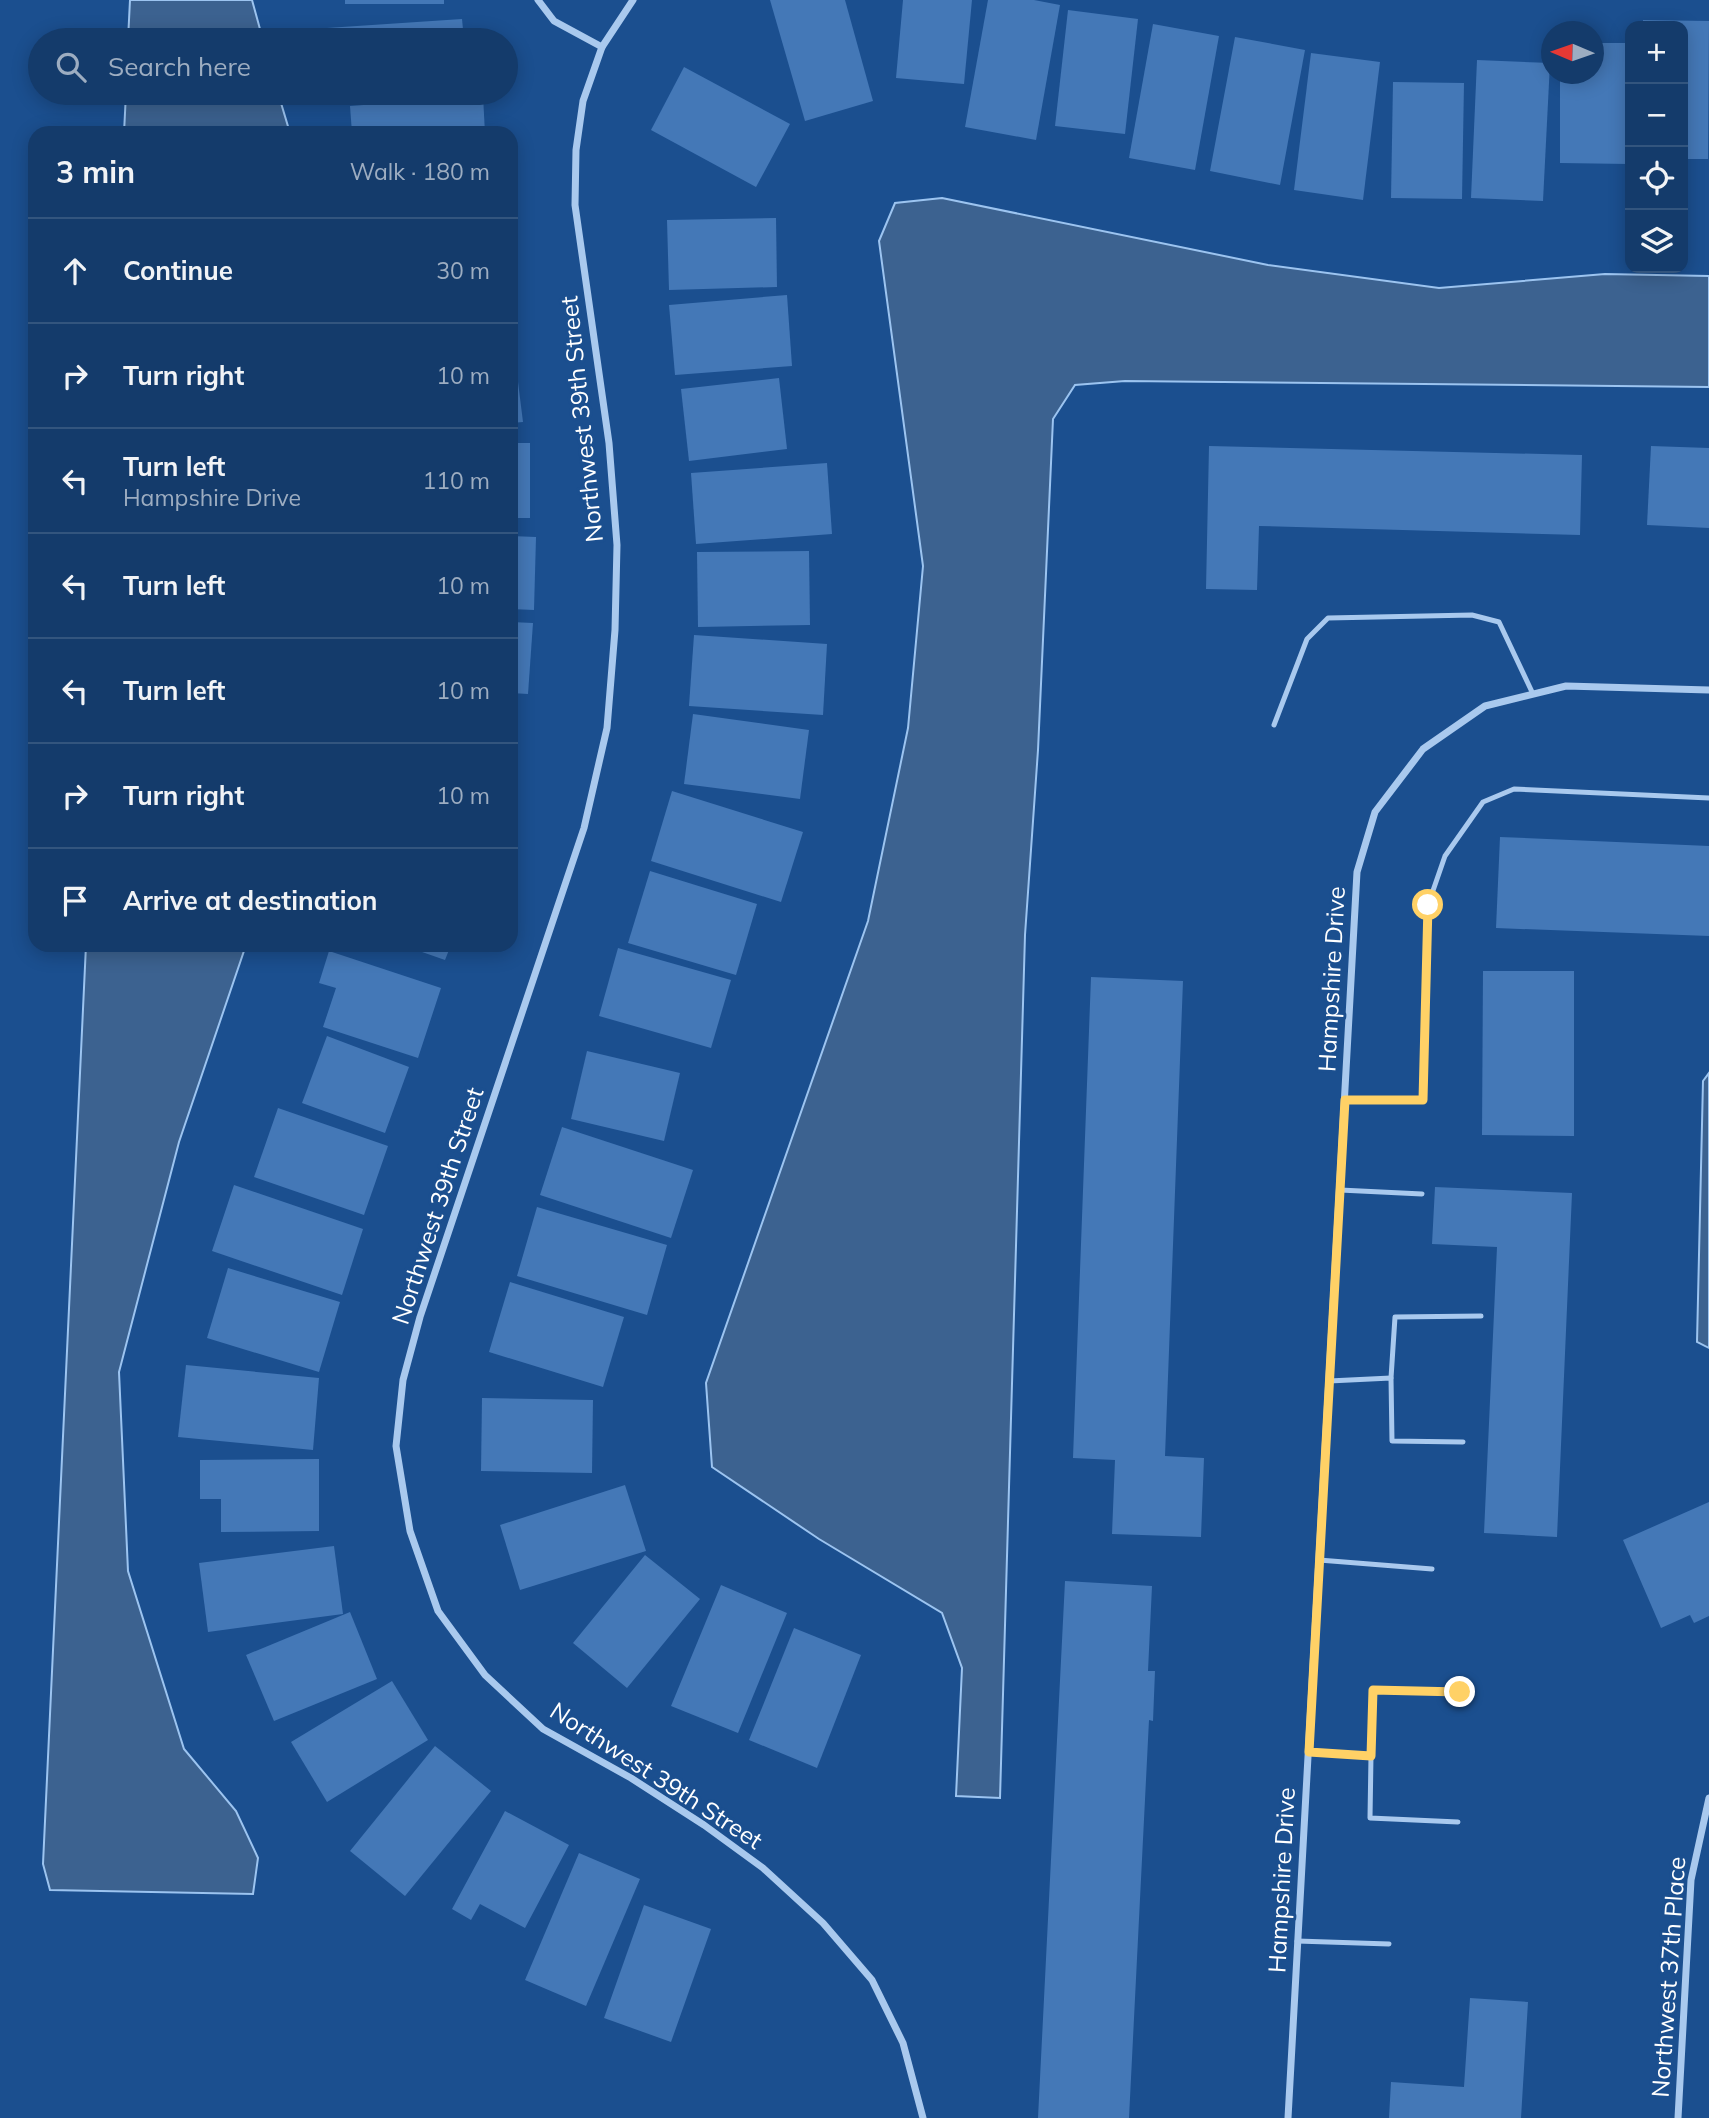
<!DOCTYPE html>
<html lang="en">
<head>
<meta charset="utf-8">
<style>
  body { margin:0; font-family:Mulish,sans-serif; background:#214673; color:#f1f3f6 }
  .controls { position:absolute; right:21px; top:21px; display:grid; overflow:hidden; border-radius:14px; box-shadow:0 4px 18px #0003 }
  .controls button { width:63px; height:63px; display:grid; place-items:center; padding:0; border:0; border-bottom:2px solid #33557e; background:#143b6b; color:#f1f3f6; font:35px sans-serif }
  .compass { position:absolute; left:1541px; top:21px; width:63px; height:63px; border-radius:50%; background:#143b6b; box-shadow:0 4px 18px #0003; rotate:272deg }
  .stop { position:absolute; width:21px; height:21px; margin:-16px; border:5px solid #ffd166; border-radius:50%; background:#fff }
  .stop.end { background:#ffd166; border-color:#fff; box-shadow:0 2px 7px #0008 }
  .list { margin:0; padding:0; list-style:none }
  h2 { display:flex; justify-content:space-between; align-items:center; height:91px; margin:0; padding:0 28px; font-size:30px }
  h2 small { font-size:23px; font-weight:400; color:#9dadc1 }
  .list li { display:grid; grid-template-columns:46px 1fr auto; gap:21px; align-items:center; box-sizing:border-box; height:105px; padding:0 28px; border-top:2px solid #33557e }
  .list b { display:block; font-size:26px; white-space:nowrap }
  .list p { margin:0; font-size:23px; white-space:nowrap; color:#9dadc1 }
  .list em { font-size:23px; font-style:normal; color:#9dadc1 }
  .icon { flex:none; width:38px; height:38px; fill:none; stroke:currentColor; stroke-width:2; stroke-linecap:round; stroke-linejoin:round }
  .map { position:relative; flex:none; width:1709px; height:2118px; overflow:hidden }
  .search { position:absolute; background:#143b6b; box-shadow:0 4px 18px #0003; left:28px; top:28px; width:490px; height:77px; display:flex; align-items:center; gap:18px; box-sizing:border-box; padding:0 24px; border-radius:38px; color:#9dadc1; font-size:26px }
  .panel { position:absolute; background:#143b6b; box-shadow:0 4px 18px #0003; left:28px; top:126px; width:490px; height:826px; border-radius:21px }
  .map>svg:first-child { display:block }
  .water { fill:#3c6290; stroke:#9cc4f0; stroke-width:2 }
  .building { fill:#4478b7 }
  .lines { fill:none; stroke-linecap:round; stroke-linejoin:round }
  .service { stroke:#a9c9ee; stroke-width:5 }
  .minor { stroke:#a9c9ee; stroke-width:7 }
  .route { stroke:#ffd166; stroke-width:9 }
  .labels { text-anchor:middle; stroke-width:6; stroke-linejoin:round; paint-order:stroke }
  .street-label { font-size:24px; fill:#fff; stroke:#1b4f8f }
</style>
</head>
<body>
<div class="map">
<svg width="1709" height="2118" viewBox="0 0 1709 2118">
  <rect width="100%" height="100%" fill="#1b4f8f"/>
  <!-- water -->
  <g class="water">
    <path d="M 130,0 L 252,0 L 263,40 L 128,40 Z"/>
    <path d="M 126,93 L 278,93 L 290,133 L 124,133 Z"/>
    <path d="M 942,198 L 1268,265 L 1439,288 L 1605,274 L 1709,276 L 1709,387 L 1125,381 L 1075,385 L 1053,419 L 1038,750 L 1025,935 L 1000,1798 L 956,1796 L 962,1668 L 942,1613 L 819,1539 L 712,1467 L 706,1383 L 868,921 L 908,728 L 923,566 L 879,241 L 895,203 Z"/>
    <path d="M 86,945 L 246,945 L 179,1142 L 119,1372 L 128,1571 L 184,1749 L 236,1811 L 258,1858 L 253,1894 L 50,1890 L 43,1864 Z"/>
    <path d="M 1709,1073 L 1709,1348 L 1697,1342 L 1703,1081 Z"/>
  </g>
  <!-- building -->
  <g class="building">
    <rect x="345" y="0" width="99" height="4"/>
    <path d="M 770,0 L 845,0 L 873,101 L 805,121 Z"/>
    <path d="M 903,0 L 972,0 L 964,84 L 896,78 Z"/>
    <path d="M 988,0 L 1034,0 L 1060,5 L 1036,140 L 965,127 Z"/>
    <path d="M 1068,10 L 1138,19 L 1125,134 L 1055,126 Z"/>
    <path d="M 462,19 L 464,40 L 328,40 L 327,28 Z"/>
    <path d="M 1643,20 L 1709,21 L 1708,159 L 1683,159 L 1683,26 L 1643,26 Z"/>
    <path d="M 1153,24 L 1219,36 L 1195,170 L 1129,158 Z"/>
    <path d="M 1235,37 L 1305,50 L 1280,185 L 1210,171 Z"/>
    <path d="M 1594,43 L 1630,43 L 1629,164 L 1560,163 L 1560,74 L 1594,74 Z"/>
    <path d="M 1311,53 L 1380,62 L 1363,200 L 1294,190 Z"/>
    <path d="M 1477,60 L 1550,63 L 1543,201 L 1471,198 Z"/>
    <path d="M 684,67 L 790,124 L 756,187 L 651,130 Z"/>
    <path d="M 1393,82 L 1464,83 L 1462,199 L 1391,198 Z"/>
    <path d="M 332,93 L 367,93 L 367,95 L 332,97 Z"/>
    <path d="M 483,96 L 485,133 L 352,133 L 350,106 Z"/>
    <path d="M 776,218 L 777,287 L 669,290 L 667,220 Z"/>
    <path d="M 787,295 L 792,366 L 675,375 L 669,305 Z"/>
    <path d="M 514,350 L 523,422 L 511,423 L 511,351 Z"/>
    <path d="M 779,378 L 787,449 L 689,461 L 681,389 Z"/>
    <rect x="511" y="443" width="19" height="75"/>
    <path d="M 1209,446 L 1582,455 L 1580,535 L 1259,526 L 1257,590 L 1206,589 Z"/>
    <path d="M 1651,446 L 1709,448 L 1709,528 L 1647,525 Z"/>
    <path d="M 827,463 L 832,534 L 696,544 L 691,473 Z"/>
    <path d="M 511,536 L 536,537 L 534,610 L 511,609 Z"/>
    <path d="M 809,551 L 810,625 L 698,627 L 697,552 Z"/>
    <path d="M 511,622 L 533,623 L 528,694 L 511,693 Z"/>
    <path d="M 694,635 L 827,644 L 823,715 L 689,706 Z"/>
    <path d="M 693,714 L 809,730 L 800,799 L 684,784 Z"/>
    <path d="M 511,715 L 517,717 L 512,743 L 511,743 Z"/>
    <path d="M 672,791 L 803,832 L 781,902 L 651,861 Z"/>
    <path d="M 1500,837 L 1709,846 L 1709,936 L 1496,928 Z"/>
    <path d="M 650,871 L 757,904 L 736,975 L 628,943 Z"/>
    <path d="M 402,945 L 451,945 L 445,960 Z"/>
    <path d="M 618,948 L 731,980 L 711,1048 L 599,1016 Z"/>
    <path d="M 329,951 L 441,988 L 418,1058 L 323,1027 L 336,988 L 319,983 Z"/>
    <path d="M 1483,971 L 1574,971 L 1574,1136 L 1482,1135 Z"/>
    <path d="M 1091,977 L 1183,981 L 1165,1456 L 1204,1458 L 1201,1537 L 1112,1534 L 1115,1460 L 1073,1458 Z"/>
    <path d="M 327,1036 L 409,1067 L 385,1133 L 302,1103 Z"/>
    <path d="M 587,1051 L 680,1073 L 664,1141 L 571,1119 Z"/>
    <path d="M 278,1108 L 388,1146 L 364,1215 L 254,1177 Z"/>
    <path d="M 562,1127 L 693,1170 L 671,1238 L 540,1195 Z"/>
    <path d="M 234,1185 L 363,1229 L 342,1295 L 212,1251 Z"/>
    <path d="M 1435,1187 L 1572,1193 L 1557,1537 L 1484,1533 L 1497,1247 L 1432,1244 Z"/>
    <path d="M 537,1207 L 667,1245 L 647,1315 L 517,1276 Z"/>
    <path d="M 228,1268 L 340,1302 L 319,1372 L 207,1338 Z"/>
    <path d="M 510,1282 L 624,1317 L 603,1387 L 489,1352 Z"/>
    <path d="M 186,1365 L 319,1378 L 313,1450 L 178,1437 Z"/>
    <path d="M 482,1398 L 593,1400 L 592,1473 L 481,1471 Z"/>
    <path d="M 319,1459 L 319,1531 L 221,1532 L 221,1499 L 200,1499 L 200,1460 Z"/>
    <path d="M 625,1485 L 646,1551 L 520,1590 L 500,1525 Z"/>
    <path d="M 1709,1502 L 1709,1616 L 1694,1623 L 1690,1615 L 1661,1628 L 1623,1540 Z"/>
    <path d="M 334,1546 L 343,1614 L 208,1632 L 199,1563 Z"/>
    <path d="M 645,1555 L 700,1599 L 627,1688 L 573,1643 Z"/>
    <path d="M 1065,1581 L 1152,1586 L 1148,1671 L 1155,1671 L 1153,1721 L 1149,1720 L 1129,2118 L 1038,2118 Z"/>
    <path d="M 721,1585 L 787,1613 L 738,1733 L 671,1706 Z"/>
    <path d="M 350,1612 L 377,1679 L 274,1721 L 246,1655 Z"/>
    <path d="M 794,1628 L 861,1655 L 817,1768 L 749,1740 Z"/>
    <path d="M 392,1681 L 428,1740 L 327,1802 L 291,1742 Z"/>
    <path d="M 435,1746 L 491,1791 L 405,1896 L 350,1851 Z"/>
    <path d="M 505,1811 L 569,1845 L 525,1928 L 480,1904 L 471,1920 L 452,1909 Z"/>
    <path d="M 579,1853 L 640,1879 L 586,2006 L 525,1980 Z"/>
    <path d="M 644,1905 L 711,1929 L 671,2042 L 604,2018 Z"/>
    <path d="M 1470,1998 L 1528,2002 L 1521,2118 L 1389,2118 L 1391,2082 L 1464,2087 Z"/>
  </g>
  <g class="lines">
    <!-- service -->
    <g class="service">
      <path d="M 1274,725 L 1307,639 L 1328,618 L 1472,615 L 1499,622 L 1533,694"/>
      <path d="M 1345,1100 L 1423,1100 L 1428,905 L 1445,856 L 1483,802 L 1514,789 L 1709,798"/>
      <path d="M 1340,1190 L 1422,1194"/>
      <path d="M 1391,1378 L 1395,1317 L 1481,1316"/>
      <path d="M 1329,1381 L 1391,1378 L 1392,1441 L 1463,1442"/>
      <path d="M 1319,1560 L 1432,1569"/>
      <path d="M 1309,1752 L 1371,1756 L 1373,1690 L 1460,1692"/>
      <path d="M 1371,1756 L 1370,1818 L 1458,1822"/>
      <path d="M 1297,1941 L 1389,1944"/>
    </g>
    <!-- minor -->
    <g class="minor">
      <path d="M 538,0 L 554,21 L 602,47"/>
      <path d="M 633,0 L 602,47 L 583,101 L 576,150 L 575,205 L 609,443 L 617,545 L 615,630 L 607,728 L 584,828 L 420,1317 L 403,1380 L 396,1446 L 410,1531 L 438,1611 L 485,1675 L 543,1729 L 631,1778 L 704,1825 L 763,1868 L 823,1923 L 872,1980 L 903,2043 L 923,2118"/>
      <path d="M 1288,2118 L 1357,872 L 1375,812 L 1423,749 L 1485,706 L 1566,686 L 1709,690"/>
      <path d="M 1678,2118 L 1691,1880 L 1709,1798"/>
    </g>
  </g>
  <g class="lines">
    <!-- route -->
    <path class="route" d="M 1428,905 L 1423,1100 L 1345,1100 L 1309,1752 L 1371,1756 L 1373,1690 L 1460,1692"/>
  </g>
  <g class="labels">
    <!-- street labels -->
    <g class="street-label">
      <text transform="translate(582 419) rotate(-96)" y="8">Northwest 39th Street</text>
      <text transform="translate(1332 979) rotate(-87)" y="8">Hampshire Drive</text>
      <text transform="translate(438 1206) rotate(-72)" y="8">Northwest 39th Street</text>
      <text transform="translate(656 1776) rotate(33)" y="8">Northwest 39th Street</text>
      <text transform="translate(1282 1880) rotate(-87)" y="8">Hampshire Drive</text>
      <text transform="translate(1669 1977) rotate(-86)" y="8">Northwest 37th Place</text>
    </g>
  </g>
</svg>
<div class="controls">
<button>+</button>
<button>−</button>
<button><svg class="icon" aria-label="locate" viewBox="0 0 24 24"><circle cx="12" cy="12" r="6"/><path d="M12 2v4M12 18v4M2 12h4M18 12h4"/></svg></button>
<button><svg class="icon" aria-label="layers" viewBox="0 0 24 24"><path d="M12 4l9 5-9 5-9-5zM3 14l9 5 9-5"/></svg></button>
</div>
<svg class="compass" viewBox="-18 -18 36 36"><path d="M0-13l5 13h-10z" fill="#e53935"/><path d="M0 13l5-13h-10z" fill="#9dadc1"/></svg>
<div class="stop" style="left:1428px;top:905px"></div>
<div class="stop end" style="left:1460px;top:1692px"></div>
<div class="search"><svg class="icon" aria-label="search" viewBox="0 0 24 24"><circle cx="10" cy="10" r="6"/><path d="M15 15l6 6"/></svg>Search here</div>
<section class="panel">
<h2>3 min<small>Walk · 180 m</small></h2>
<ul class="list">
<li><svg class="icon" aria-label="ahead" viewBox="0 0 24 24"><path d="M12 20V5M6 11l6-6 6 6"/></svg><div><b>Continue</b></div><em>30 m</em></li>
<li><svg class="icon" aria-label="right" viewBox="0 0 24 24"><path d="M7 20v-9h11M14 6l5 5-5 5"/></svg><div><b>Turn right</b></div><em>10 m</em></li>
<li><svg class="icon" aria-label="left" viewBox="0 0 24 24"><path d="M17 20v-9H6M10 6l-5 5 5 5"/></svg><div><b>Turn left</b><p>Hampshire Drive</p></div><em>110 m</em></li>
<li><svg class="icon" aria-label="left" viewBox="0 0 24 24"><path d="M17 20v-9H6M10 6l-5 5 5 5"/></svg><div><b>Turn left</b></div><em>10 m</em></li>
<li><svg class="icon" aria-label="left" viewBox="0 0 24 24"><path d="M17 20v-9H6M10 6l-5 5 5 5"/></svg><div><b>Turn left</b></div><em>10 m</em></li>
<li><svg class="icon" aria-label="right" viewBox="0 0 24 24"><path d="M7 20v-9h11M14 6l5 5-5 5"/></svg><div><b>Turn right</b></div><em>10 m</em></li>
<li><svg class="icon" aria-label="arrive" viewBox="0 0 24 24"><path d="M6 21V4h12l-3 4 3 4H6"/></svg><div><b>Arrive at destination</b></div></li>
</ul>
</section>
</div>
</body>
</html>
